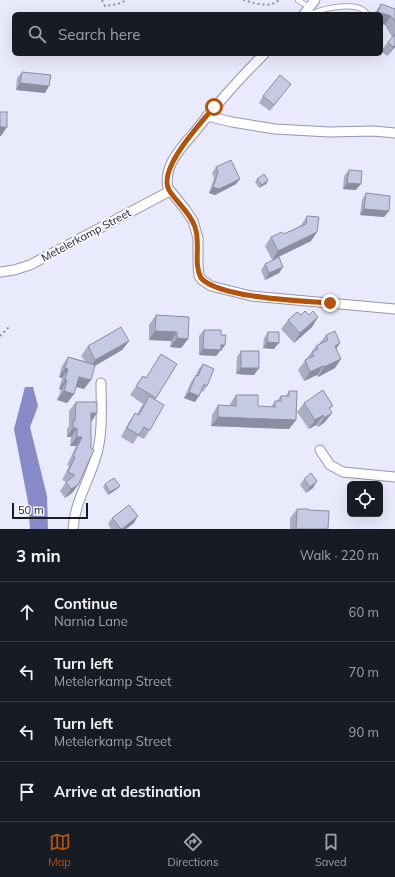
<!DOCTYPE html>
<html lang="en">
<head>
<meta charset="utf-8">
<style>
  body { margin:0; font-family:Mulish,sans-serif; background:#20242c; color:#f1f3f6 }
  .controls { position:absolute; right:12px; bottom:12px; display:grid; overflow:hidden; border-radius:6px; box-shadow:0 4px 16px #0002 }
  .controls button { width:36px; height:36px; display:grid; place-items:center; padding:0; border:0; border-bottom:1px solid #363941; background:#171b24; color:#f1f3f6; font:20px sans-serif }
  .scale { position:absolute; left:12px; bottom:10px; width:76px; box-sizing:border-box; padding-left:4px; border:2px solid #1a1b25; border-top:0; font-size:11px; line-height:14px; white-space:nowrap; color:#1a1b25; -webkit-text-stroke:3px #f8f9fe; paint-order:stroke }
  .stop { position:absolute; width:12px; height:12px; margin:-9px; border:3px solid #b45309; border-radius:50%; background:#fff }
  .stop.end { background:#b45309; border-color:#fff; box-shadow:0 1px 4px #0008 }
  .list { margin:0; padding:0; list-style:none }
  h2 { display:flex; justify-content:space-between; align-items:center; height:52px; margin:0; padding:0 16px; font-size:17px }
  h2 small { font-size:13px; font-weight:400; color:#9ea1a6 }
  .list li { display:grid; grid-template-columns:26px 1fr auto; gap:12px; align-items:center; box-sizing:border-box; height:60px; padding:0 16px; border-top:1px solid #363941 }
  .list b { display:block; font-size:15px; white-space:nowrap }
  .list p { margin:0; font-size:13px; white-space:nowrap; color:#9ea1a6 }
  .list em { font-size:13px; font-style:normal; color:#9ea1a6 }
  .icon { flex:none; width:22px; height:22px; fill:none; stroke:currentColor; stroke-width:2; stroke-linecap:round; stroke-linejoin:round }
  .map { position:relative; flex:none; width:395px; height:529px; overflow:hidden }
  .search { position:absolute; background:#171b24; box-shadow:0 4px 16px #0002; left:12px; right:12px; top:12px; height:44px; display:flex; align-items:center; gap:10px; box-sizing:border-box; padding:0 14px; border-radius:6px; color:#9ea1a6; font-size:15px }
  .sheet { height:292px; background:#171b24 }
  nav { display:flex; justify-content:space-around; align-items:center; box-sizing:border-box; height:56px; border-top:1px solid #363941; background:#171b24; font-size:11px; color:#9ea1a6 }
  nav a { display:grid; justify-items:center; gap:2px }
  nav .on { color:#b45309 }
  .map>svg:first-child { display:block }
  .water { fill:#878ac7 }
  .lines { fill:none; stroke-linecap:round; stroke-linejoin:round }
  .lane-casing { stroke:#9395af; stroke-width:6 }
  .street-casing { stroke:#9395af; stroke-width:11 }
  .path { stroke:#90919f; stroke-width:2; stroke-dasharray:2 3; stroke-linecap:butt }
  .lane { stroke:#fff; stroke-width:4.5 }
  .street { stroke:#fff; stroke-width:9 }
  .wall { fill:#aaadc4 }
  .shaded-wall { fill:#8b8da0 }
  .building { fill:#c6c9e4; stroke:#8b8da0 }
  .route { stroke:#b45309; stroke-width:5 }
  .labels { text-anchor:middle; stroke-width:4; stroke-linejoin:round; paint-order:stroke }
  .street-label { font-size:11px; fill:#1a1b25; stroke:#f8f9fe }
</style>
</head>
<body>
<div class="map">
<svg width="395" height="529" viewBox="0 0 395 529">
  <rect width="100%" height="100%" fill="#e9eafb"/>
  <!-- water -->
  <path class="water" d="M 25,387 L 33,387 L 38,406 L 30,427 L 47,496 L 48,529 L 30,529 L 28,502 L 14,429 Z"/>
  <g class="lines">
    <defs>
      <g id="lane">
        <path d="M 298,0 L 309,7"/>
        <path d="M 310,14 C 325,8 359,0 367,14"/>
      </g>
      <g id="street">
        <path d="M 304,14 L 315,0"/>
        <path d="M 264,54 C 238,80 216,105 193,134 C 185,143 176,153 171,164 C 168,171 166,180 168,188 L 185,209 L 193,221 L 198,238 L 198,265 L 199,276 L 202,280 L 211,286 L 251,296 L 395,309"/>
        <path d="M 207,116 L 232,122 L 275,129 L 329,132 L 374,131 L 395,133"/>
        <path d="M 0,272 L 14,270 L 30,265 L 170,191"/>
        <path d="M 320,450 L 330,465 L 343,472 L 395,477"/>
        <path d="M 73,529 C 75,500 90,480 97,453 C 103,431 101,406 101,383"/>
      </g>
    </defs>
    <!-- lane casing -->
    <use href="#lane" class="lane-casing"/>
    <!-- street casing -->
    <use href="#street" class="street-casing"/>
    <!-- path -->
    <g class="path">
      <path d="M 102,0 L 105,6 L 118,4 L 127,0"/>
      <path d="M 243,0 C 255,3 269,9 279,0"/>
      <path d="M 0,336 L 9,327"/>
    </g>
    <!-- lane -->
    <use href="#lane" class="lane"/>
    <!-- street -->
    <use href="#street" class="street"/>
  </g>
  <!-- wall -->
  <g class="wall">
    <path d="M 381,4 L 395,9 L 395,47 L 387,56 L 381,51 L 388,42 L 392,37 L 385,25 L 381,14 L 374,14 Z"/>
    <path d="M 22,72 L 45,93 L 16,90 L 17,78 Z"/>
    <path d="M 286,90 L 270,111 L 259,103 L 263,96 Z"/>
    <path d="M 216,167 L 236,184 L 215,195 L 209,193 L 214,178 L 212,173 Z"/>
    <path d="M 349,170 L 356,190 L 343,189 L 344,176 Z"/>
    <path d="M 257,179 L 268,180 L 266,184 L 259,188 L 255,182 Z"/>
    <path d="M 366,193 L 389,211 L 384,217 L 360,215 L 362,200 Z"/>
    <path d="M 307,216 L 317,232 L 311,241 L 272,260 L 265,246 L 271,237 L 284,234 L 300,226 L 301,225 Z"/>
    <path d="M 265,264 L 283,267 L 279,273 L 265,280 L 261,270 Z"/>
    <path d="M 156,315 L 188,339 L 181,348 L 170,347 L 171,341 L 149,340 L 149,325 Z"/>
    <path d="M 301,315 L 309,315 L 318,317 L 312,327 L 294,343 L 281,329 L 288,320 Z"/>
    <path d="M 204,330 L 221,351 L 220,351 L 216,356 L 199,355 L 199,336 Z"/>
    <path d="M 268,332 L 274,349 L 263,348 L 264,338 Z"/>
    <path d="M 326,335 L 340,343 L 336,349 L 335,368 L 318,377 L 317,375 L 304,381 L 298,370 L 316,346 L 319,344 Z"/>
    <path d="M 129,341 L 122,350 L 95,366 L 84,389 L 76,387 L 74,394 L 67,403 L 57,400 L 61,390 L 59,389 L 62,378 L 59,377 L 62,366 L 68,357 L 85,361 L 81,356 L 88,346 Z"/>
    <path d="M 241,351 L 254,375 L 236,374 L 237,357 Z"/>
    <path d="M 161,354 L 177,364 L 155,400 L 150,430 L 144,439 L 138,436 L 133,444 L 121,437 L 129,422 L 135,413 L 137,414 L 143,404 L 130,395 L 143,376 L 146,378 Z"/>
    <path d="M 203,364 L 207,386 L 203,392 L 201,391 L 195,402 L 184,398 L 191,382 L 196,375 L 196,376 L 198,370 Z"/>
    <path d="M 289,391 L 296,420 L 289,429 L 211,426 L 212,415 L 218,405 L 230,406 L 230,404 L 236,395 L 258,406 L 271,407 L 275,401 L 277,401 L 281,396 L 286,396 Z"/>
    <path d="M 76,402 L 97,413 L 91,421 L 78,485 L 72,493 L 65,498 L 60,491 L 66,482 L 62,480 L 69,466 L 67,465 L 76,446 L 70,446 L 71,437 L 67,437 L 67,429 L 69,426 L 69,411 Z"/>
    <path d="M 304,403 L 330,410 L 325,422 L 318,427 L 316,425 L 309,429 L 297,412 Z"/>
    <path d="M 304,479 L 313,488 L 306,493 L 300,485 Z"/>
    <path d="M 105,484 L 117,489 L 108,495 L 103,487 Z"/>
    <path d="M 297,509 L 308,510 L 328,529 L 290,529 L 290,518 Z"/>
    <path d="M 112,518 L 134,523 L 126,529 L 111,529 L 108,524 Z"/>
  </g>
  <!-- shaded-wall -->
  <g class="shaded-wall">
    <path d="M 378,12 L 391,16 L 385,25 L 381,24 L 381,14 L 377,14 Z"/>
    <path d="M 395,45 L 395,47 L 387,56 L 393,47 Z"/>
    <path d="M 20,83 L 49,86 L 45,93 L 16,90 Z"/>
    <path d="M 0,127 L 7,127 L 1,136 L 0,136 Z"/>
    <path d="M 240,179 L 236,184 L 215,195 L 209,193 L 213,187 Z"/>
    <path d="M 268,180 L 266,184 L 259,188 L 262,185 Z"/>
    <path d="M 347,183 L 361,184 L 356,190 L 343,189 Z"/>
    <path d="M 364,209 L 389,211 L 384,217 L 360,215 Z"/>
    <path d="M 317,232 L 311,241 L 272,260 L 278,251 Z"/>
    <path d="M 283,267 L 279,273 L 265,280 L 269,273 Z"/>
    <path d="M 318,317 L 312,327 L 294,343 L 300,333 Z"/>
    <path d="M 155,331 L 177,332 L 171,341 L 149,340 Z"/>
    <path d="M 177,338 L 188,339 L 181,348 L 170,347 Z"/>
    <path d="M 129,341 L 122,350 L 89,369 L 95,360 Z"/>
    <path d="M 267,342 L 279,343 L 274,349 L 263,348 Z"/>
    <path d="M 340,343 L 334,352 L 335,346 Z"/>
    <path d="M 221,345 L 225,345 L 221,351 L 220,351 L 216,356 L 199,355 L 203,349 Z"/>
    <path d="M 341,359 L 335,368 L 318,377 L 324,367 Z"/>
    <path d="M 323,366 L 317,375 L 304,381 L 310,372 Z"/>
    <path d="M 65,368 L 68,369 L 62,378 L 59,377 Z"/>
    <path d="M 241,368 L 259,368 L 254,375 L 236,374 Z"/>
    <path d="M 79,377 L 91,380 L 84,389 L 73,386 Z"/>
    <path d="M 65,380 L 67,380 L 61,390 L 59,389 Z"/>
    <path d="M 64,391 L 74,394 L 67,403 L 57,400 Z"/>
    <path d="M 189,392 L 199,396 L 195,402 L 184,398 Z"/>
    <path d="M 91,413 L 97,413 L 91,422 Z"/>
    <path d="M 332,413 L 325,422 L 318,427 L 324,418 Z"/>
    <path d="M 323,415 L 316,425 L 309,429 L 315,420 Z"/>
    <path d="M 218,417 L 296,420 L 289,429 L 211,426 Z"/>
    <path d="M 73,428 L 77,428 L 71,437 L 67,437 Z"/>
    <path d="M 77,437 L 82,437 L 76,446 L 70,446 Z"/>
    <path d="M 317,481 L 313,488 L 306,493 L 310,487 Z"/>
    <path d="M 78,485 L 72,493 L 65,498 L 71,489 Z"/>
    <path d="M 120,486 L 117,489 L 108,495 L 110,492 Z"/>
    <path d="M 138,516 L 134,523 L 126,529 L 122,529 Z"/>
  </g>
  <!-- building -->
  <g class="building">
    <path d="M 381,4 L 395,9 L 395,22 L 391,16 L 378,12 Z"/>
    <path d="M 395,34 L 395,45 L 393,47 L 388,42 Z"/>
    <path d="M 22,72 L 51,75 L 49,86 L 20,83 Z"/>
    <path d="M 280,75 L 291,84 L 274,105 L 263,96 Z"/>
    <rect x="0" y="112" width="7" height="15"/>
    <path d="M 231,160 L 240,179 L 219,189 L 213,187 L 218,172 L 216,167 Z"/>
    <path d="M 349,170 L 362,171 L 361,184 L 347,183 Z"/>
    <path d="M 264,174 L 268,180 L 262,185 L 257,179 Z"/>
    <path d="M 366,193 L 390,196 L 389,211 L 364,209 Z"/>
    <path d="M 307,216 L 319,217 L 317,232 L 278,251 L 271,237 L 282,232 L 284,234 L 306,224 Z"/>
    <path d="M 279,257 L 283,267 L 269,273 L 265,264 Z"/>
    <path d="M 305,311 L 309,315 L 313,311 L 318,317 L 300,333 L 288,320 L 297,312 L 301,315 Z"/>
    <path d="M 156,315 L 189,317 L 188,339 L 177,338 L 177,332 L 155,331 Z"/>
    <path d="M 121,327 L 129,341 L 95,360 L 88,346 Z"/>
    <path d="M 204,330 L 221,330 L 221,335 L 226,335 L 225,345 L 221,345 L 221,350 L 203,349 Z"/>
    <path d="M 335,331 L 340,343 L 335,346 L 341,359 L 324,367 L 323,366 L 310,372 L 305,360 L 314,356 L 312,352 L 318,349 L 316,346 L 328,340 L 326,335 Z"/>
    <path d="M 268,332 L 279,332 L 279,343 L 267,342 Z"/>
    <rect x="241" y="351" width="18" height="17"/>
    <path d="M 161,354 L 177,364 L 156,398 L 136,386 L 143,376 L 146,378 Z"/>
    <path d="M 68,357 L 95,365 L 91,380 L 79,377 L 74,394 L 64,391 L 67,380 L 65,380 L 68,369 L 65,368 Z"/>
    <path d="M 203,364 L 214,369 L 207,386 L 204,384 L 199,396 L 189,392 L 196,375 L 198,376 Z"/>
    <path d="M 323,390 L 333,406 L 329,408 L 332,413 L 324,418 L 323,415 L 315,420 L 304,403 Z"/>
    <path d="M 289,391 L 297,391 L 296,420 L 218,417 L 218,405 L 236,406 L 236,395 L 258,395 L 258,406 L 275,407 L 275,401 L 281,401 L 281,396 L 289,396 Z"/>
    <path d="M 149,396 L 164,405 L 150,430 L 144,427 L 139,435 L 127,428 L 135,413 L 139,415 Z"/>
    <path d="M 76,402 L 97,402 L 97,413 L 91,413 L 91,448 L 94,450 L 78,485 L 71,489 L 66,482 L 75,475 L 68,472 L 75,457 L 73,456 L 82,437 L 77,437 L 77,428 L 73,428 L 73,421 L 75,421 Z"/>
    <path d="M 311,473 L 317,481 L 310,487 L 304,479 Z"/>
    <path d="M 114,478 L 120,486 L 110,492 L 105,484 Z"/>
    <path d="M 129,505 L 138,516 L 122,529 L 121,529 L 112,518 Z"/>
    <path d="M 297,509 L 308,509 L 308,510 L 329,511 L 328,529 L 296,529 Z"/>
  </g>
  <g class="lines">
    <!-- route -->
    <path class="route" d="M 214,107 C 201,123 157,169 169,190 C 177,203 190,212 195,227 C 201,244 193,263 201,278 C 219,298 302,301 330,303"/>
  </g>
  <g class="labels">
    <!-- street labels -->
    <g class="street-label">
      <text transform="translate(86 235) rotate(-28)" y="4">Metelerkamp Street</text>
    </g>
  </g>
</svg>
<div class="controls">
<button><svg class="icon" aria-label="locate" viewBox="0 0 24 24"><circle cx="12" cy="12" r="6"/><path d="M12 2v4M12 18v4M2 12h4M18 12h4"/></svg></button>
</div>
<div class="scale">50 m</div>
<div class="stop" style="left:214px;top:107px"></div>
<div class="stop end" style="left:330px;top:303px"></div>
<div class="search"><svg class="icon" aria-label="search" viewBox="0 0 24 24"><circle cx="10" cy="10" r="6"/><path d="M15 15l6 6"/></svg>Search here</div>
</div>
<section class="sheet">
<h2>3 min<small>Walk · 220 m</small></h2>
<ul class="list">
<li><svg class="icon" aria-label="ahead" viewBox="0 0 24 24"><path d="M12 20V5M6 11l6-6 6 6"/></svg><div><b>Continue</b><p>Narnia Lane</p></div><em>60 m</em></li>
<li><svg class="icon" aria-label="left" viewBox="0 0 24 24"><path d="M17 20v-9H6M10 6l-5 5 5 5"/></svg><div><b>Turn left</b><p>Metelerkamp Street</p></div><em>70 m</em></li>
<li><svg class="icon" aria-label="left" viewBox="0 0 24 24"><path d="M17 20v-9H6M10 6l-5 5 5 5"/></svg><div><b>Turn left</b><p>Metelerkamp Street</p></div><em>90 m</em></li>
<li><svg class="icon" aria-label="arrive" viewBox="0 0 24 24"><path d="M6 21V4h12l-3 4 3 4H6"/></svg><div><b>Arrive at destination</b></div></li>
</ul>
</section>
<nav>
<a class="on"><svg class="icon" aria-label="map" viewBox="0 0 24 24"><path d="M3 6l6-2 6 2 6-2v14l-6 2-6-2-6 2zM9 4v14M15 6v14"/></svg>Map</a>
<a><svg class="icon" aria-label="directions" viewBox="0 0 24 24"><path d="M12 3l9 9-9 9-9-9zM9 14v-3h6M13 9l2 2-2 2"/></svg>Directions</a>
<a><svg class="icon" aria-label="saved" viewBox="0 0 24 24"><path d="M7 4h10v16l-5-4-5 4z"/></svg>Saved</a>
</nav>
</body>
</html>
